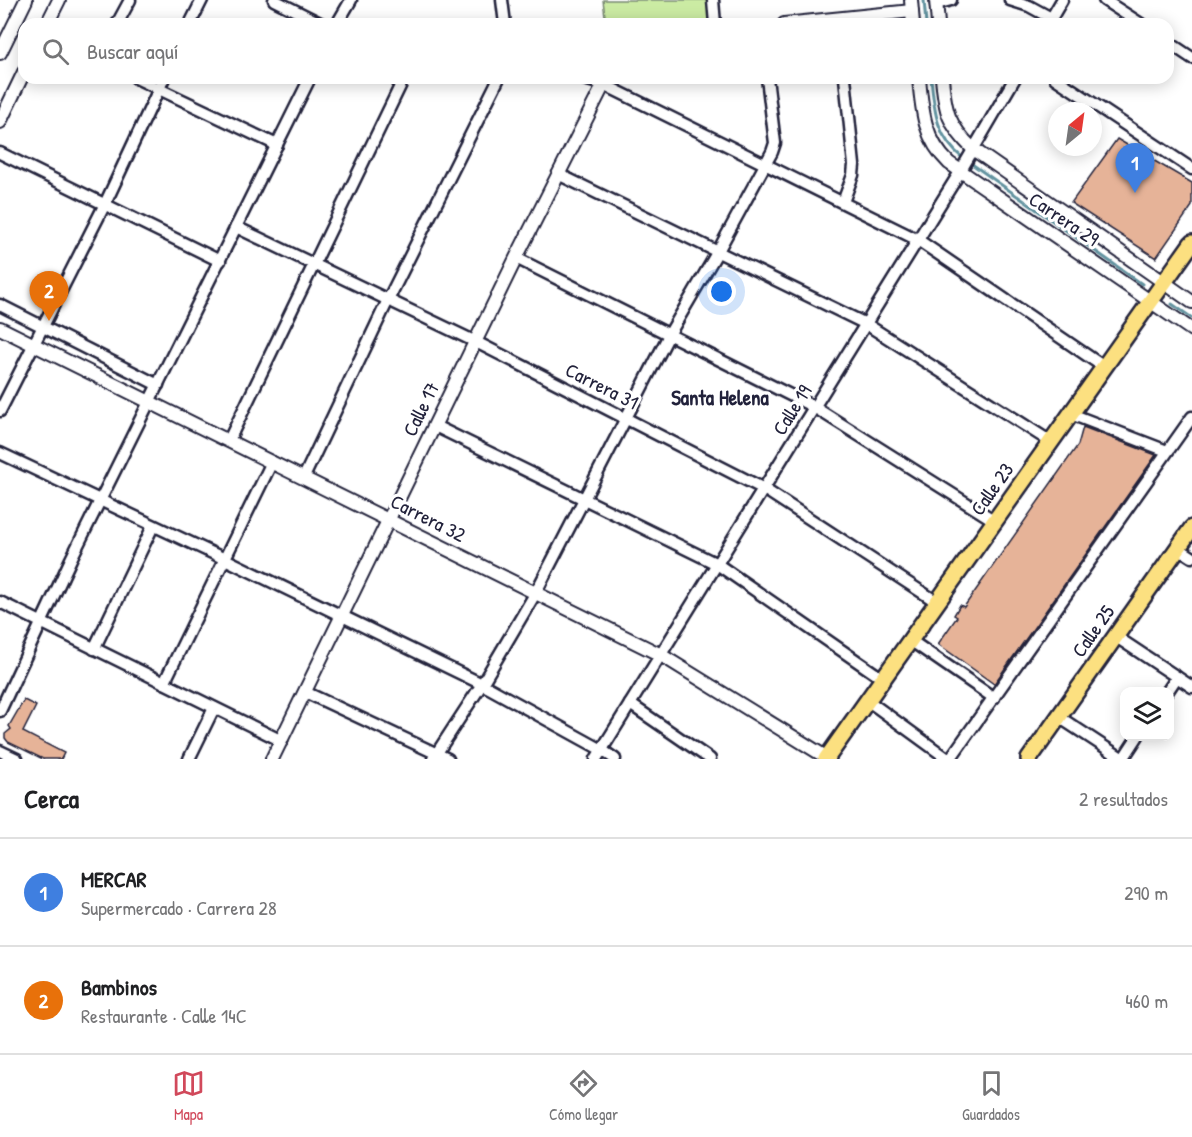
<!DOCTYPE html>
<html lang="es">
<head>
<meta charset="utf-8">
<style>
  body { margin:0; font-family:"Patrick Hand",sans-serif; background:#f2f2f2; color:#202124 }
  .controls { position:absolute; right:18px; bottom:18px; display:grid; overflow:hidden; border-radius:12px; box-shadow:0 3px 15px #0003 }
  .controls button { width:54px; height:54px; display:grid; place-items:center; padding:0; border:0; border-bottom:2px solid #e0e0e0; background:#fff; color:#202124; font:30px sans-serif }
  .compass { position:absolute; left:1048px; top:102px; width:54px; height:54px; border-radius:50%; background:#fff; box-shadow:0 3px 15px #0003; rotate:29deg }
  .you { position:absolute; left:722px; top:292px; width:21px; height:21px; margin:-15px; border:4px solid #fff; border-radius:50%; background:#1a73e8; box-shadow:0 0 0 9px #1a73e833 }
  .badge { display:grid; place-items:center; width:39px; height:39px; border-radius:50%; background:#d1495b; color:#fff; font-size:20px; font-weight:700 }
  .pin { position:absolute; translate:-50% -50px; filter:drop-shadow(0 2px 3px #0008) }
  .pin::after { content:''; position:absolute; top:32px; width:21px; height:18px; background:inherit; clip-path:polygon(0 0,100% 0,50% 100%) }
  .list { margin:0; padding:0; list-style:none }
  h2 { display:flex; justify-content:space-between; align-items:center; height:78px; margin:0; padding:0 24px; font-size:26px }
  h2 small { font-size:20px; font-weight:400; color:#757577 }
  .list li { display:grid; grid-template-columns:39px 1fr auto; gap:18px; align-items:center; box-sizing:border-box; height:108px; padding:0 24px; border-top:2px solid #e0e0e0 }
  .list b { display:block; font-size:22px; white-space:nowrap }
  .list p { margin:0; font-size:20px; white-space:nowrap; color:#757577 }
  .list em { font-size:20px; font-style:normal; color:#757577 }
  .icon { flex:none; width:33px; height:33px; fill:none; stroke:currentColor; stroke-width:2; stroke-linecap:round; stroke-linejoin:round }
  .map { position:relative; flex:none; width:1192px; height:759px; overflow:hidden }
  .search { position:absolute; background:#fff; box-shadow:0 3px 15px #0003; left:18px; right:18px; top:18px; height:66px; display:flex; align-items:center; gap:15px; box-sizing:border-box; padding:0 21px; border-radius:18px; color:#757577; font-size:22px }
  .sheet { height:294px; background:#fff }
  nav { display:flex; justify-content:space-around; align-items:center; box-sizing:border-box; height:84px; border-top:2px solid #e0e0e0; background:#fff; font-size:16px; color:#757577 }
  nav a { display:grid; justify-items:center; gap:3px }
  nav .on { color:#d1495b }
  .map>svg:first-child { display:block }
  .green { fill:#cbeba3; stroke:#76866f; stroke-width:1.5 }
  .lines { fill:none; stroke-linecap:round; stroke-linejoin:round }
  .stream { stroke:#6293a0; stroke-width:3 }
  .building { fill:#e6b398; stroke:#22223b; stroke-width:1.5 }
  .minor-casing { stroke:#22223b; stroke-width:15 }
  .tertiary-casing { stroke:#22223b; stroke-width:16 }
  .primary-casing { stroke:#22223b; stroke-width:20 }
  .minor { stroke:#fff; stroke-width:10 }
  .tertiary { stroke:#fff; stroke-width:12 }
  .primary { stroke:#fce080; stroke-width:15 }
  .labels { text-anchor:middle; stroke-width:6; stroke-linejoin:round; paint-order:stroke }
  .street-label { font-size:20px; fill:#22223b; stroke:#fff }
  .neighbourhood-label { font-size:21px; font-weight:bold; fill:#22223b; stroke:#fff }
</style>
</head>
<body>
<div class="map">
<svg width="1192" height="759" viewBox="0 0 1192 759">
  <rect width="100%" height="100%" fill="#fff"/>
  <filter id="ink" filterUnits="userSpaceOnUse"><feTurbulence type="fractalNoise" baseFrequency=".0167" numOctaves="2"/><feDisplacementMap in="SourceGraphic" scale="12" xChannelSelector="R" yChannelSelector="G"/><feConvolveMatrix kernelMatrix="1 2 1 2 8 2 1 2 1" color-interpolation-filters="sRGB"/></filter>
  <g filter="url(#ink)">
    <!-- green -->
    <path class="green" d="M 603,0 L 713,0 L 715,24 L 606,24 Z"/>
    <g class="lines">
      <!-- stream -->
      <g class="stream">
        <path d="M 924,0 L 926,24"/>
        <path d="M 931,78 C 934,110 936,138 964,159"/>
        <path d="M 969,162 L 1142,284"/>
        <path d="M 1172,304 L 1192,318"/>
      </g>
    </g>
    <!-- building -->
    <g class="building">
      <path d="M 1117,139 L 1192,183 L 1192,206 L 1156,258 L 1071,203 Z"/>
      <path d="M 1083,427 L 1156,455 L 994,684 L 938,644 L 957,617 L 954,615 L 960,605 L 964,607 L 1078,445 Z"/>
      <path d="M 24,700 L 36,706 L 23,732 L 64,753 L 61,759 L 43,759 L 8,742 L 5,738 L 5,734 L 11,729 L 9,726 Z"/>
    </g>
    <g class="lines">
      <defs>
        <g id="minor">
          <path d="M 274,0 L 322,24"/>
          <path d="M 502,0 L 505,24"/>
          <path d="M 713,0 L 715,24"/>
          <path d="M 1010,0 L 1029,6 L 1051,18"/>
          <path d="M 1104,0 L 1141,24"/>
          <path d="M 936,4 L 951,0"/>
          <path d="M 117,24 L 130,0"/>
          <path d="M 190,24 L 202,0"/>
          <path d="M 337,24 L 351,0"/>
          <path d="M 1048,24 L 1062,0"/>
          <path d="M 1168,42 L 1192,58"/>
          <path d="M 136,78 L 277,145"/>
          <path d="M 581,78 L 605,85 L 918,240 L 1104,367"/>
          <path d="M 1055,78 L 1192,169"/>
          <path d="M 0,153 L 220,261"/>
          <path d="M 558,174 L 866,324 L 1051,442"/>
          <path d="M 843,202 L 853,175 L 854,165 L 845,78"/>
          <path d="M 236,227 L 476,342 L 764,489 L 937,602"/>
          <path d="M 516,258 L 814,407 L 995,521"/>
          <path d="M 0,305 L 158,385"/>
          <path d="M 0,411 L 105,204 L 164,78"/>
          <path d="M 1071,414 L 1167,451"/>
          <path d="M 435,426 L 717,564 L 883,679"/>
          <path d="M 229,440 L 404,78"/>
          <path d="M 0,453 L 225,559 L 482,684 L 602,750 L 615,759"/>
          <path d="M 304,477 L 388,300 L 499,78"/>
          <path d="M 1178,548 L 1192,557"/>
          <path d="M 0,602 L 282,741"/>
          <path d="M 1115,636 L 1192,687"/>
          <path d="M 910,640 L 994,698"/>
          <path d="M 94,649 L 153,526"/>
          <path d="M 164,683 L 272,462"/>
          <path d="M 305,692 L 448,759"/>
          <path d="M 1167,692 L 1177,677"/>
          <path d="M 867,700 L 948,759"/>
          <path d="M 630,704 L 710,759"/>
          <path d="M 0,711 L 71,559 L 310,78"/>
          <path d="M 1059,717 L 1123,759"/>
          <path d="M 0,751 L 17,759"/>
          <path d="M 189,759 L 214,708"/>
          <path d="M 433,759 L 482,684 L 535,594 L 670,333 L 718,251 L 772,152 L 775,143 L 767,78"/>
          <path d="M 596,759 L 960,172 L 1015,78"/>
          <path d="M 950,759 L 1192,417"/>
          <path d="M 1123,759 L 1138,736"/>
        </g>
        <g id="tertiary">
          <path d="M 911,0 L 913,24"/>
          <path d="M 936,0 L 938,24"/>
          <path d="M 47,24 L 59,0"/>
          <path d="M 784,24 L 912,11"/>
          <path d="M 0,53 L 26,0"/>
          <path d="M 919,78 C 922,111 924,139 949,163 L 1192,330"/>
          <path d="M 942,78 C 945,111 948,125 973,149 L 1192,302"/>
          <path d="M 0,122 L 24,72"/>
          <path d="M 0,328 L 661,655 L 829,759"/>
          <path d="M 272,759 L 516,258 L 607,78"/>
        </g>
        <g id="primary">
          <path d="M 826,759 L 1192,243"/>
          <path d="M 1029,759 L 1192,528"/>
        </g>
      </defs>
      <!-- minor casing -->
      <use href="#minor" class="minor-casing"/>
      <!-- tertiary casing -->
      <use href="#tertiary" class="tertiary-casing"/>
      <!-- primary casing -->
      <use href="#primary" class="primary-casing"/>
      <!-- minor -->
      <use href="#minor" class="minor"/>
      <!-- tertiary -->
      <use href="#tertiary" class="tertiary"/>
      <!-- primary -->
      <use href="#primary" class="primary"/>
    </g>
  </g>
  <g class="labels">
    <!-- street labels -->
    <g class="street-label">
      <text transform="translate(1064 219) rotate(34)" y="7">Carrera 29</text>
      <text transform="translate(602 386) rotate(27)" y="7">Carrera 31</text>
      <text transform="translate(421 409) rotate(-64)" y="7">Calle 17</text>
      <text transform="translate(792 410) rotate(-58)" y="7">Calle 19</text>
      <text transform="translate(992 489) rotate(-55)" y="7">Calle 23</text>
      <text transform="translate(428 518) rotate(27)" y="7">Carrera 32</text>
      <text transform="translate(1093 631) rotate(-55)" y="7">Calle 25</text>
    </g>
    <!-- neighbourhood labels -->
    <g class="neighbourhood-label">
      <text x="720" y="405">Santa Helena</text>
    </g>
  </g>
</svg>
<div class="controls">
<button><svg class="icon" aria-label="layers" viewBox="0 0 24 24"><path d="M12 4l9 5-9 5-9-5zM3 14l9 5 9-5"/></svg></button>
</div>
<svg class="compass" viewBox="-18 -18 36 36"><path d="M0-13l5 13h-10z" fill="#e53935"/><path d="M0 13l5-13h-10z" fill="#757577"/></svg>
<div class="you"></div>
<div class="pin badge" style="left:1135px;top:193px;background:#3f7fe0">1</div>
<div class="pin badge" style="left:49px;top:321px;background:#e8710a">2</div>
<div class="search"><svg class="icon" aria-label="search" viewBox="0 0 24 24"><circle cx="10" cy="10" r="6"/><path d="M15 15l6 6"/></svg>Buscar aquí</div>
</div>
<section class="sheet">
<h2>Cerca<small>2 resultados</small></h2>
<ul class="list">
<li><span class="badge" style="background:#3f7fe0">1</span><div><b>MERCAR</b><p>Supermercado · Carrera 28</p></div><em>290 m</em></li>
<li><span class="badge" style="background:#e8710a">2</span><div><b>Bambinos</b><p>Restaurante · Calle 14C</p></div><em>460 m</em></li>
</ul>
</section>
<nav>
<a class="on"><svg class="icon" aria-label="map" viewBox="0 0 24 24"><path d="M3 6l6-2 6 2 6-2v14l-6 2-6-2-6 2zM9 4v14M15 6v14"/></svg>Mapa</a>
<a><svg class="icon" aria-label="directions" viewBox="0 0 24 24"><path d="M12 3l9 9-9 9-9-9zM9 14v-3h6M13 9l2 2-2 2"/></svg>Cómo llegar</a>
<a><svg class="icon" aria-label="saved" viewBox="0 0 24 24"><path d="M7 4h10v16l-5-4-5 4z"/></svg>Guardados</a>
</nav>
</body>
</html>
